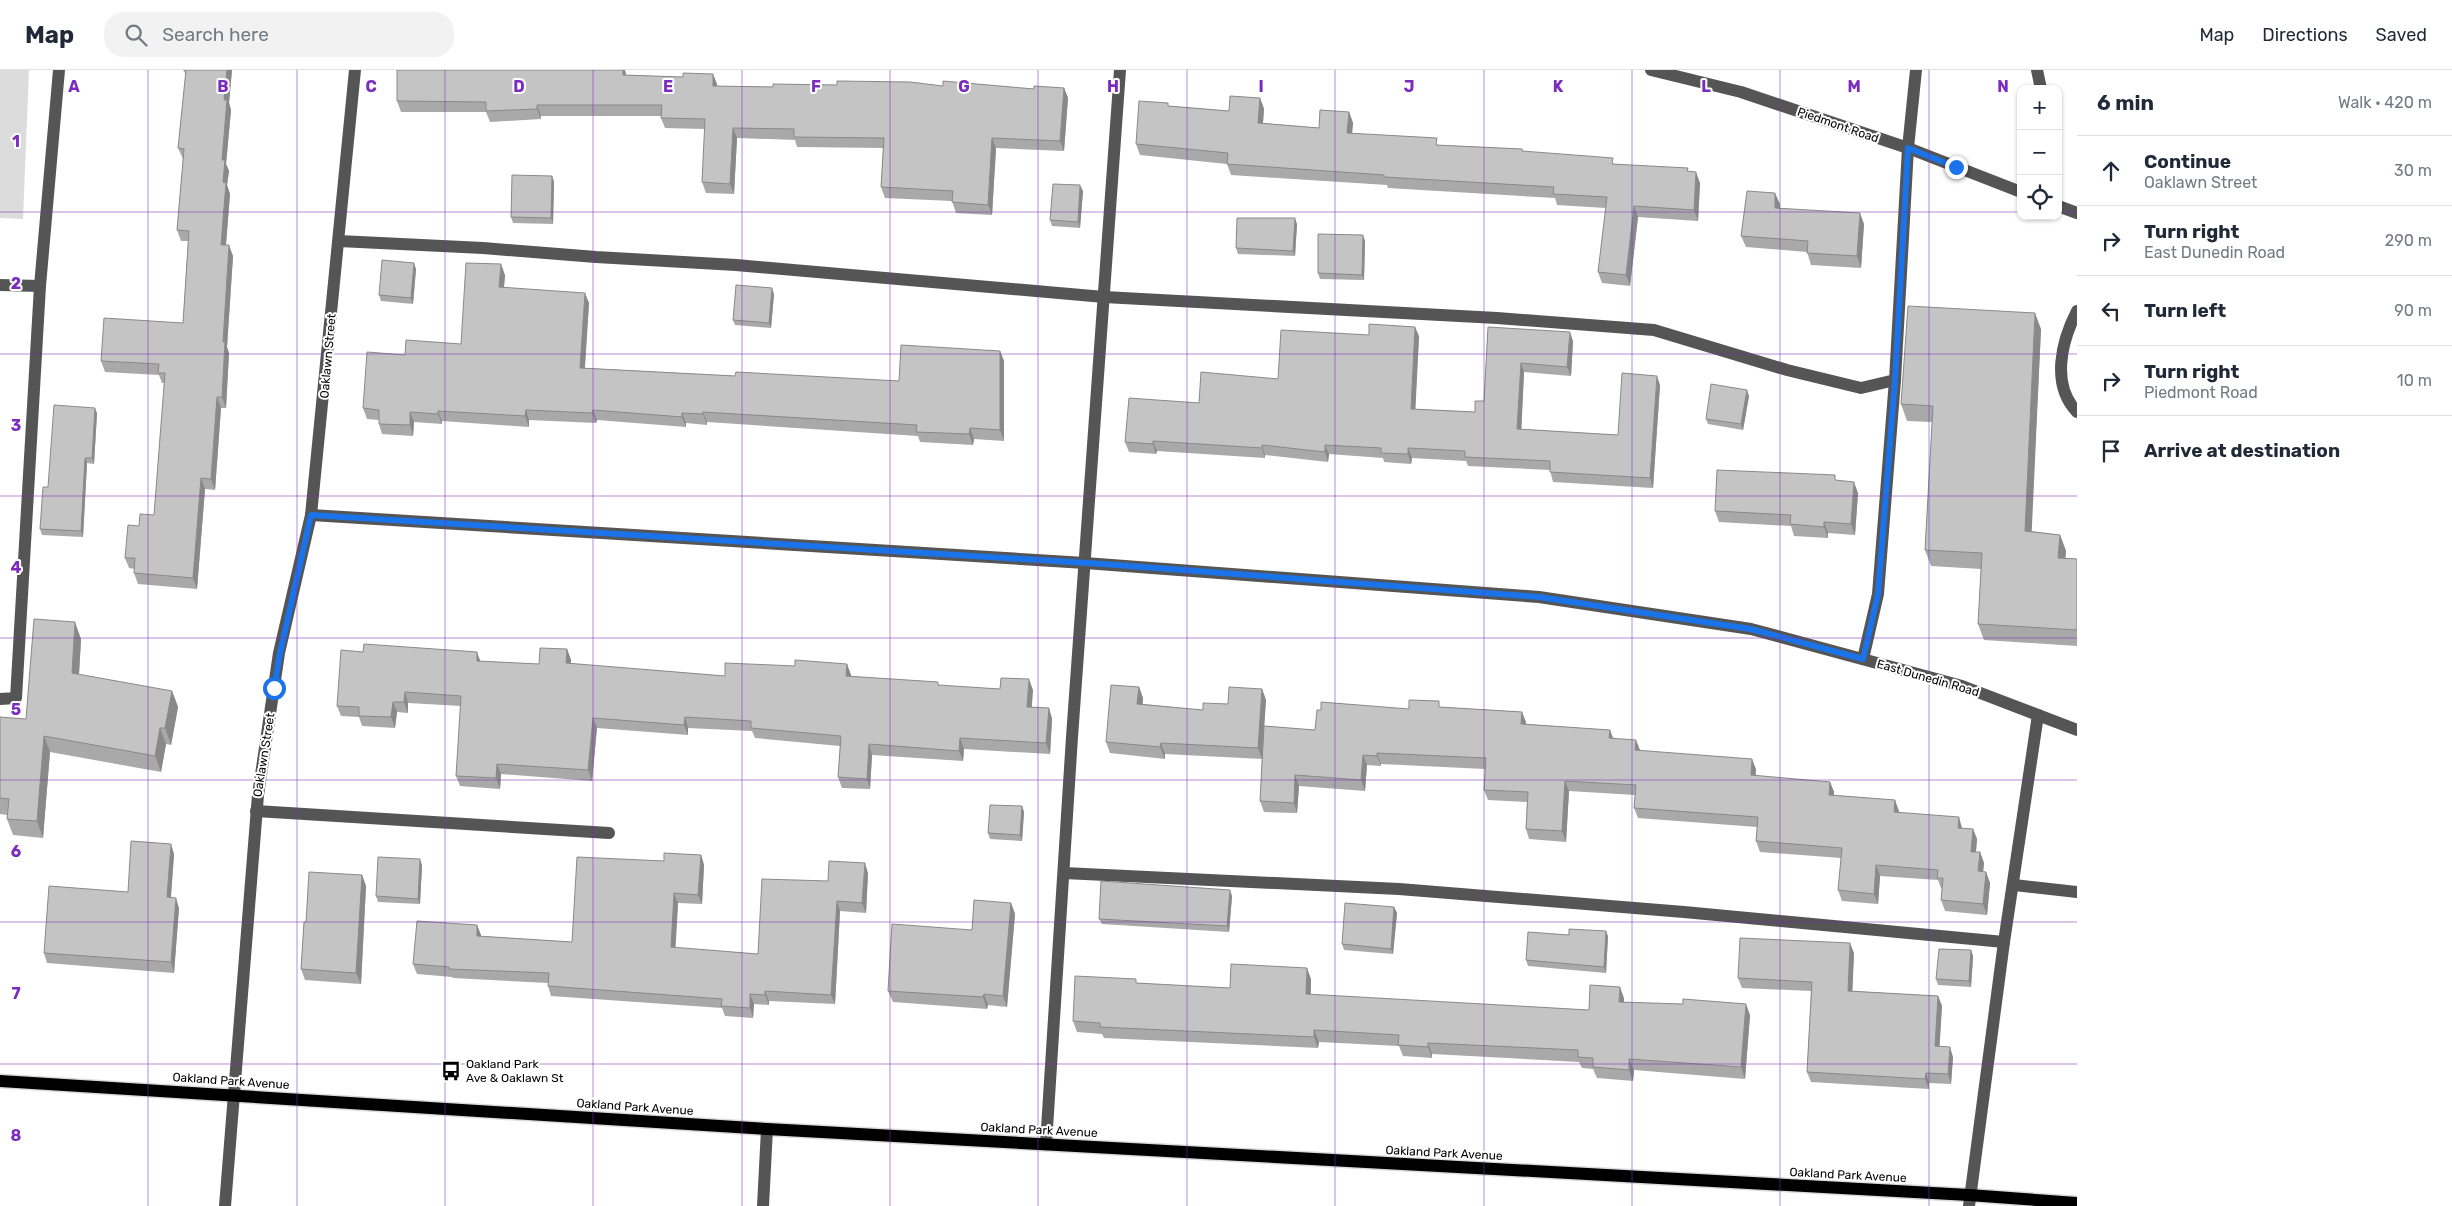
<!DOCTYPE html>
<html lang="en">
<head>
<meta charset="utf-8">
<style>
  body { margin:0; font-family:Rubik,sans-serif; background:#f2f2f3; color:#1f2937 }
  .controls { position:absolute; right:15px; top:15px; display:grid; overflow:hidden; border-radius:10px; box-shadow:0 1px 4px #0004 }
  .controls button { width:45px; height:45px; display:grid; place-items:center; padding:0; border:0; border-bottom:1px solid #e0e1e3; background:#fff; color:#1f2937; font:25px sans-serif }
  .stop { position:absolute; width:15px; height:15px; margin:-11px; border:4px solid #1a73e8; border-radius:50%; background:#fff }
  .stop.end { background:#1a73e8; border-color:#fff; box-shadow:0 1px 5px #0008 }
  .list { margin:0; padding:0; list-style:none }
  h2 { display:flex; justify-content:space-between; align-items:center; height:65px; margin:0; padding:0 20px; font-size:21px }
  h2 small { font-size:16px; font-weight:400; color:#747a83 }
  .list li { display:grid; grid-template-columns:32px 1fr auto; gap:15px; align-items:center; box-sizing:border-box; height:70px; padding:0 20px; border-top:1px solid #e0e1e3 }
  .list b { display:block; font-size:19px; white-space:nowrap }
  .list p { margin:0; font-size:16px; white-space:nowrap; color:#747a83 }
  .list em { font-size:16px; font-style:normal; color:#747a83 }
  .icon { flex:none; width:28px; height:28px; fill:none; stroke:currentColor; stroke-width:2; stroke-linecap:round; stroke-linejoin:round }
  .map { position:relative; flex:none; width:2077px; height:1136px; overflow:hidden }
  header { display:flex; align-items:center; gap:30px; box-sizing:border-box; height:70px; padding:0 25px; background:#fff; border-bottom:1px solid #e0e1e3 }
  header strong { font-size:24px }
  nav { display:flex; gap:28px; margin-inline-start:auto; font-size:18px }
  .search { width:350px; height:45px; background:#f2f2f3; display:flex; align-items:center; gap:12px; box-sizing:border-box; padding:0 18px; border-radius:20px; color:#747a83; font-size:19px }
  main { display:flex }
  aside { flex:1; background:#fff }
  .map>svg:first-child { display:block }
  .green { fill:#dcdcdc }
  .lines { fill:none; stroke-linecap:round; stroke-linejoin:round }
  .major-casing { stroke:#dbdbdb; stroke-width:15 }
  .minor { stroke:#555; stroke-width:12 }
  .major { stroke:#000; stroke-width:12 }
  .wall { fill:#a9a9a9 }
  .shaded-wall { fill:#898989 }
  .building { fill:#c4c4c4; stroke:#898989 }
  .route { stroke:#1a73e8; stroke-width:6 }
  .grid { fill:none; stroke:#7b2cbf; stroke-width:1; stroke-opacity:0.55 }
  .labels { text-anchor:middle; stroke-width:4; stroke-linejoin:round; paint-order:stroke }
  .street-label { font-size:12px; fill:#000; stroke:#fff }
  .poi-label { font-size:12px; fill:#000; stroke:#fff; text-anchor:start }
  .grid-label { font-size:16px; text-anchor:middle; font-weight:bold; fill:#7b2cbf; stroke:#fff; stroke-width:4; stroke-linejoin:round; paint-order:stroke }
</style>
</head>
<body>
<header>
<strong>Map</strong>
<div class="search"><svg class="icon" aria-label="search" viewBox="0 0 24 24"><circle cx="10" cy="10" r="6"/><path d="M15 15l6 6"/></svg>Search here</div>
<nav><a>Map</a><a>Directions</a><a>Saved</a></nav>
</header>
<main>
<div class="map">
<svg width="2077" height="1136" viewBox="0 0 2077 1136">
  <rect width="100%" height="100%" fill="#fff"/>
  <!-- green -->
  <path class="green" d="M 0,0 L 29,0 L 23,149 L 0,148 Z"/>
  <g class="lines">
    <defs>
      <path id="major" d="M 0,1011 L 767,1059 L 1969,1125 L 2077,1133"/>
    </defs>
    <!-- major casing -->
    <use href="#major" class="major-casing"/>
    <!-- minor -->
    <g class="minor">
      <path d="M 1651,0 L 1741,22 L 1908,78 L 2021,122"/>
      <path d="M 2037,0 L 2041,19"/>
      <path d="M 2058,136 L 2077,143"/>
      <path d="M 339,171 L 483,178 L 596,187 L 736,195 L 1104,227 L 1497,248 L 1654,260 L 1787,300 L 1861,318 L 1895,310 L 1908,78 L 1916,0"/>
      <path d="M 0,215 L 40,216"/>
      <path d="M 2077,241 C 2061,272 2051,315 2077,342"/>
      <path d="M 311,445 L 1085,493 L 1539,527 L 1751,559 L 1962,616 L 2077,660"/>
      <path d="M 1863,589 L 1878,524 L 1895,310"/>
      <path d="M 0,629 L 16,628 L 40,216 L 59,0"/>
      <path d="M 256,741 L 609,763"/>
      <path d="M 1064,803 L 1399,819 L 1684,842 L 2004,872"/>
      <path d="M 2014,815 L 2077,822"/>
      <path d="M 1046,1074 L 1072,667 L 1120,0"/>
      <path d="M 225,1136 L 258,725 L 279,583 L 311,445 L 355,0"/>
      <path d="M 763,1136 L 767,1059"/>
      <path d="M 1969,1136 L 2004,872 L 2038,645"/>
    </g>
    <!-- major -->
    <use href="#major" class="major"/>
  </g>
  <!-- wall -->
  <g class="wall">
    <path d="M 183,0 L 232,0 L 229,33 L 231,40 L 226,94 L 229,101 L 227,115 L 230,124 L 226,175 L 233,186 L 227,277 L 229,283 L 226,338 L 221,338 L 215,420 L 205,419 L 197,519 L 138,514 L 134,503 L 135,499 L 129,498 L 125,488 L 139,456 L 154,445 L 165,313 L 162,313 L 159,305 L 105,302 L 101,291 L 183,253 L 188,171 L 181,171 L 177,160 L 183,89 L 178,78 L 186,3 L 185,3 Z"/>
    <path d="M 397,0 L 625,0 L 626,5 L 683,7 L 713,4 L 717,16 L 773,17 L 837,15 L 943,16 L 1034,19 L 1064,18 L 1068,28 L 1064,81 L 996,78 L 992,145 L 956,143 L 952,131 L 885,128 L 881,117 L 883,78 L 797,77 L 795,70 L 737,68 L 734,124 L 706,123 L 702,112 L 705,59 L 665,58 L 661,48 L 662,46 L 541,46 L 541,49 L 490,52 L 486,42 L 401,42 L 397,31 Z"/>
    <path d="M 1260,28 L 1264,39 L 1263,53 L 1319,58 L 1349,42 L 1353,53 L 1352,63 L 1439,75 L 1522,79 L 1523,81 L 1615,94 L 1689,101 L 1700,113 L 1698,151 L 1638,147 L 1630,216 L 1602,213 L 1598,202 L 1606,138 L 1557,135 L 1555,128 L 1388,118 L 1387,115 L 1231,105 L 1227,94 L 1140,85 L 1136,74 L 1170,36 L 1229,41 Z"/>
    <path d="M 552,106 L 554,112 L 553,154 L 513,153 L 511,147 Z"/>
    <path d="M 1083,121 L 1080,158 L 1052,156 L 1050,150 Z"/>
    <path d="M 1780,134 L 1779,138 L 1864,154 L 1861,198 L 1811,195 L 1807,182 L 1746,177 L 1741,166 Z"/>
    <path d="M 1297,154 L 1295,186 L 1238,184 L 1236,178 Z"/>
    <path d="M 1365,171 L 1364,210 L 1320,209 L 1318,203 Z"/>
    <path d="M 416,199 L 413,234 L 381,231 L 379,225 Z"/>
    <path d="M 505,205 L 504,217 L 589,233 L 585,298 L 735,306 L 899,311 L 1000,281 L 1004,291 L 1004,371 L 974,369 L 973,375 L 920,372 L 918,366 L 707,352 L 707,355 L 686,353 L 686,357 L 597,350 L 596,353 L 529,350 L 529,357 L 442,351 L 442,354 L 414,352 L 413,366 L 382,364 L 379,354 L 379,350 L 367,349 L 363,338 L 405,285 L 461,274 Z"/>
    <path d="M 774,224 L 771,258 L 735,255 L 733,250 Z"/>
    <path d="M 1488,257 L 1573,271 L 1571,306 L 1524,302 L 1521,359 L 1618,365 L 1660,315 L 1653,418 L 1553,412 L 1550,400 L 1468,396 L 1466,391 L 1412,388 L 1411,394 L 1384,392 L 1383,388 L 1329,384 L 1328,392 L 1265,385 L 1265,388 L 1157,381 L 1156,384 L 1129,382 L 1125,372 L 1199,333 L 1278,309 L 1369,265 L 1419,266 L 1415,339 L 1475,342 L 1484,331 Z"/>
    <path d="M 2041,259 L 2031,461 L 2060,465 L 2066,481 L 2065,488 L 2077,489 L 2077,576 L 1984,570 L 1978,554 L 1981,499 L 1931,496 L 1925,480 L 1932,352 L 1907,351 L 1901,334 Z"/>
    <path d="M 1749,326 L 1743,360 L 1708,354 L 1706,349 Z"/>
    <path d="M 97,343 L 94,394 L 87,393 L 83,467 L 42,465 L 40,459 Z"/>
    <path d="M 1837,410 L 1858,423 L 1855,465 L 1828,463 L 1828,468 L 1794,466 L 1791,456 L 1719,452 L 1715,441 Z"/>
    <path d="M 81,569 L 79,605 L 172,621 L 178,637 L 171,675 L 166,674 L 161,702 L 50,682 L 43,768 L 13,765 L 7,749 L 7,745 L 0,744 L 0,647 L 26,649 Z"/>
    <path d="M 567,579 L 571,590 L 571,594 L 725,606 L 795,596 L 847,594 L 851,606 L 940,616 L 1000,619 L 1033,620 L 1031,637 L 1049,638 L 1052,649 L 1050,684 L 964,679 L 963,691 L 872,685 L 870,719 L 842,718 L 838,707 L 840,676 L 755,668 L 752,661 L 688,658 L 688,665 L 597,658 L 592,711 L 501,704 L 500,719 L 460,716 L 456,706 L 461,636 L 408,633 L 408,643 L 397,642 L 395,658 L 362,656 L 359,647 L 341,646 L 337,636 L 480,591 L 539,594 Z"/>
    <path d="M 1139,617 L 1143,628 L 1143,634 L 1203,640 L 1228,634 L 1262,619 L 1266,630 L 1264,656 L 1315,660 L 1409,639 L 1442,637 L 1522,642 L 1526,654 L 1610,660 L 1613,668 L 1640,681 L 1756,699 L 1755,706 L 1830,712 L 1834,722 L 1834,725 L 1895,730 L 1898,742 L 1962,758 L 1973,759 L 1977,769 L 1976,782 L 1980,782 L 1984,793 L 1983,802 L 1986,802 L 1990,813 L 1987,845 L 1945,841 L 1941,830 L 1942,818 L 1941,818 L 1938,810 L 1880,806 L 1878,834 L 1842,831 L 1838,820 L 1841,788 L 1760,782 L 1756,771 L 1757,757 L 1638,748 L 1634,738 L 1635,725 L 1569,721 L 1566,772 L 1529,769 L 1526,759 L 1527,732 L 1488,730 L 1484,720 L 1485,699 L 1381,694 L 1381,696 L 1367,695 L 1365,721 L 1299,716 L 1297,743 L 1264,742 L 1260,731 L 1262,689 L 1165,684 L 1165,689 L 1110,683 L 1106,672 Z"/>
    <path d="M 1022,736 L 1024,742 L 1022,771 L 990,769 L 988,763 Z"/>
    <path d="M 174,784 L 171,828 L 179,838 L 174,903 L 47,893 L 44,883 L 128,822 Z"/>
    <path d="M 701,785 L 704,795 L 702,834 L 678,833 L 675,878 L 758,884 L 828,811 L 868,803 L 866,843 L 840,841 L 835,934 L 769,931 L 769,935 L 754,934 L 753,948 L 725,946 L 722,938 L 551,926 L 548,916 L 548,913 L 453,908 L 452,907 L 417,904 L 413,894 L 477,855 L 481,866 L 572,872 L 664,791 Z"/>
    <path d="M 422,795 L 420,834 L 378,832 L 376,826 Z"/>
    <path d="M 362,805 L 366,816 L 361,914 L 305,910 L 301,899 L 306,852 Z"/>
    <path d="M 1232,826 L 1229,862 L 1102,854 L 1099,849 Z"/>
    <path d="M 1011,833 L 1015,844 L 1007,937 L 988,935 L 987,939 L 893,932 L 888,921 L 972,860 Z"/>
    <path d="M 1394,837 L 1397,843 L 1393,884 L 1344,880 L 1342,874 Z"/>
    <path d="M 1608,866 L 1606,903 L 1528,896 L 1526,890 Z"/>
    <path d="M 1971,880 L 1973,886 L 1971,917 L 1938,915 L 1936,909 Z"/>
    <path d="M 1854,883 L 1852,921 L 1938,926 L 1942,936 L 1939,976 L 1953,987 L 1951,1014 L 1929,1013 L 1929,1019 L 1811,1012 L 1807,1002 L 1811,921 L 1742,918 L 1738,908 Z"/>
    <path d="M 1311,909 L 1311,925 L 1589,940 L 1624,928 L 1624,932 L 1750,945 L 1745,1009 L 1634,1000 L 1633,1011 L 1597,1008 L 1593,999 L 1582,998 L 1579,992 L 1432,984 L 1432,988 L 1403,986 L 1399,976 L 1319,972 L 1318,978 L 1104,968 L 1102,964 L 1077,962 L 1073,951 L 1137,913 L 1230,918 Z"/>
  </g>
  <!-- shaded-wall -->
  <g class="shaded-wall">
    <path d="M 227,0 L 232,0 L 229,33 L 231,40 L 226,94 L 229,101 L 227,115 L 230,124 L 225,186 L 221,175 L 223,112 L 222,90 L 224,30 Z"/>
    <path d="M 623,0 L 625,0 L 626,5 L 626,16 L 623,5 Z"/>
    <path d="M 713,4 L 717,14 L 717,26 L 713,16 Z"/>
    <path d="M 1064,18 L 1068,28 L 1064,81 L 1060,71 Z"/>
    <path d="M 1260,28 L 1264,39 L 1262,64 L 1258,53 Z"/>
    <path d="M 537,35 L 541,46 L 541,49 L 537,39 Z"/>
    <path d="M 1349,42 L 1353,53 L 1351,74 L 1347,63 Z"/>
    <path d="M 733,58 L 737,68 L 734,124 L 730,114 Z"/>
    <path d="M 992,68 L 996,78 L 992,145 L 988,135 Z"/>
    <path d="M 1696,102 L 1700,113 L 1698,151 L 1694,140 Z"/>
    <path d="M 552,106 L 554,112 L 553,154 L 551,148 Z"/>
    <path d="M 1080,115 L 1083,121 L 1080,158 L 1078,152 Z"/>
    <path d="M 1775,123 L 1780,134 L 1779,149 L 1775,138 Z"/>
    <path d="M 1634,136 L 1638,147 L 1630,216 L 1626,205 Z"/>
    <path d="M 1860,143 L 1864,154 L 1861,198 L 1857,186 Z"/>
    <path d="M 1295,148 L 1297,154 L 1295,186 L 1293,181 Z"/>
    <path d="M 1363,165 L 1365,171 L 1364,210 L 1362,205 Z"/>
    <path d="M 229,175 L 233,186 L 227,277 L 229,283 L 226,338 L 222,327 L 223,272 Z"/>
    <path d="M 414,193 L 416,199 L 413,234 L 411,228 Z"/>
    <path d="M 501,194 L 505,205 L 503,227 L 499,217 Z"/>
    <path d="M 772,218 L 774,224 L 771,258 L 769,253 Z"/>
    <path d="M 585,223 L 589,233 L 584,308 L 580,298 Z"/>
    <path d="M 2035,243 L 2041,259 L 2031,477 L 2025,461 Z"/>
    <path d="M 1415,257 L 1419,266 L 1415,348 L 1411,339 Z"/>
    <path d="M 1570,262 L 1573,271 L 1571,306 L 1567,297 Z"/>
    <path d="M 1000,281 L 1004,291 L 1004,371 L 1000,360 Z"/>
    <path d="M 1521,293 L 1524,302 L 1521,368 L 1517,359 Z"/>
    <path d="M 1657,306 L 1660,315 L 1653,418 L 1650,408 Z"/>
    <path d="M 1747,320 L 1749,326 L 1743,360 L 1741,354 Z"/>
    <path d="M 217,327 L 221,338 L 215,420 L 211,409 Z"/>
    <path d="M 95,338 L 97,343 L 94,394 L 92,388 Z"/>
    <path d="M 526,340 L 529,350 L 529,357 L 525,346 Z"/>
    <path d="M 593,340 L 597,350 L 596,353 L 592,343 Z"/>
    <path d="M 438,341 L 442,351 L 442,354 L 438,344 Z"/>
    <path d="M 410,342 L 414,352 L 413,366 L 410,355 Z"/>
    <path d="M 703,342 L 707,352 L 707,355 L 703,344 Z"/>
    <path d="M 682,343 L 686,353 L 686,357 L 682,347 Z"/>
    <path d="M 970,358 L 974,369 L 973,375 L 969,364 Z"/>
    <path d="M 1153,371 L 1157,381 L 1156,384 L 1153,374 Z"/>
    <path d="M 1262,375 L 1265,385 L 1265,388 L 1262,378 Z"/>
    <path d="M 1325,375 L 1329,384 L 1328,392 L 1325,382 Z"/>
    <path d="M 1408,378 L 1412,388 L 1411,394 L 1408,384 Z"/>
    <path d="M 85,388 L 87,393 L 83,467 L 81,461 Z"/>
    <path d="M 201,408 L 205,419 L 197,519 L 193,508 Z"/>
    <path d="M 1854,412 L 1858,423 L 1855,465 L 1851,454 Z"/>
    <path d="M 1824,452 L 1828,463 L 1828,468 L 1824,457 Z"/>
    <path d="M 2060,465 L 2066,481 L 2064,504 L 2058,488 Z"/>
    <path d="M 75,552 L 81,569 L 78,620 L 72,603 Z"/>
    <path d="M 567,579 L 571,590 L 570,604 L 566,593 Z"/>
    <path d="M 477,582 L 481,593 L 477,591 Z"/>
    <path d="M 847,594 L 851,605 L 850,616 L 846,606 Z"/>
    <path d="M 1029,609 L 1033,620 L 1031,648 L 1027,637 Z"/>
    <path d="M 1139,617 L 1143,628 L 1141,645 L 1137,634 Z"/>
    <path d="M 1262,619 L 1266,630 L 1262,689 L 1258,678 Z"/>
    <path d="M 172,621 L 178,637 L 171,675 L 165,658 Z"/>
    <path d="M 405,622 L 408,633 L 408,643 L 404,632 Z"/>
    <path d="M 393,632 L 397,642 L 395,658 L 391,647 Z"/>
    <path d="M 1049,638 L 1052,649 L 1050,684 L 1046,673 Z"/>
    <path d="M 1522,642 L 1526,652 L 1525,665 L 1521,654 Z"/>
    <path d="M 685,647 L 688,658 L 688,665 L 684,655 Z"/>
    <path d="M 593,648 L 597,658 L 592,711 L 588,700 Z"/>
    <path d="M 160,658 L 166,674 L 161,702 L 155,686 Z"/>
    <path d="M 1610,660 L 1614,671 L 1609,668 Z"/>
    <path d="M 44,666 L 50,682 L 43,768 L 37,751 Z"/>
    <path d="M 960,668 L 964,679 L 963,691 L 959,681 Z"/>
    <path d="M 1636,670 L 1640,680 L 1639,691 L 1635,680 Z"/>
    <path d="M 1161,673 L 1165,684 L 1165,689 L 1160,677 Z"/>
    <path d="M 869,674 L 872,685 L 870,719 L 867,709 Z"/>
    <path d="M 1377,683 L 1381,694 L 1381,696 L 1377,686 Z"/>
    <path d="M 1363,685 L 1367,695 L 1365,721 L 1361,710 Z"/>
    <path d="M 1752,689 L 1756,699 L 1755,716 L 1751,705 Z"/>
    <path d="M 497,694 L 501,704 L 500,719 L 496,708 Z"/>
    <path d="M 1295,705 L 1299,716 L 1297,743 L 1294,733 Z"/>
    <path d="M 1565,711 L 1569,721 L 1566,772 L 1562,761 Z"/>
    <path d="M 1830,712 L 1834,722 L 1833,735 L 1829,725 Z"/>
    <path d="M 1895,730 L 1899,741 L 1898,752 L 1894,742 Z"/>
    <path d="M 1022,736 L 1024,742 L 1022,771 L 1020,765 Z"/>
    <path d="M 1959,747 L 1962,758 L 1958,758 Z"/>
    <path d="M 1973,759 L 1977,769 L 1975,792 L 1971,782 Z"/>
    <path d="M 171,774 L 174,784 L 170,837 L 167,827 Z"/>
    <path d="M 1980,782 L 1984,793 L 1982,812 L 1978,801 Z"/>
    <path d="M 701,785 L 704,795 L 702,834 L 698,825 Z"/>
    <path d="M 420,789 L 422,795 L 420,834 L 418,829 Z"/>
    <path d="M 865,793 L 868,803 L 866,843 L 862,833 Z"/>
    <path d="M 1876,795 L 1880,806 L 1878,834 L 1874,824 Z"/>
    <path d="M 1986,802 L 1990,813 L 1987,845 L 1983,834 Z"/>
    <path d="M 362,805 L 366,816 L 361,914 L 356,903 Z"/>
    <path d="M 1230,820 L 1232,826 L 1229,862 L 1227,856 Z"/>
    <path d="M 674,823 L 678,833 L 675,887 L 671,877 Z"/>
    <path d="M 176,828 L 179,838 L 174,903 L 171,892 Z"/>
    <path d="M 837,831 L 840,841 L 835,934 L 831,925 Z"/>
    <path d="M 1011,833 L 1015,844 L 1007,937 L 1003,926 Z"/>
    <path d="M 1394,837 L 1397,843 L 1393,884 L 1391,879 Z"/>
    <path d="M 477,855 L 481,865 L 480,876 L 477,866 Z"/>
    <path d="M 1606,861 L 1608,866 L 1606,903 L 1604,897 Z"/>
    <path d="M 1850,873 L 1854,883 L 1852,931 L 1848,921 Z"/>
    <path d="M 1971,880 L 1973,886 L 1971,917 L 1969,911 Z"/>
    <path d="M 1307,898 L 1311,909 L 1310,936 L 1306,924 Z"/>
    <path d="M 1620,917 L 1624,928 L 1623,943 L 1619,932 Z"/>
    <path d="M 765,921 L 769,931 L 769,935 L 765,925 Z"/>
    <path d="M 750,924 L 754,934 L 753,948 L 750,938 Z"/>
    <path d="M 984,924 L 988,935 L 987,939 L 983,927 Z"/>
    <path d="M 1938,926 L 1942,936 L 1939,986 L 1935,976 Z"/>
    <path d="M 1746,934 L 1750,945 L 1745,1009 L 1741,997 Z"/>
    <path d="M 1314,960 L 1319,972 L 1318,978 L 1314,967 Z"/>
    <path d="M 1428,973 L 1432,984 L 1432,988 L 1428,977 Z"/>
    <path d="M 1950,977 L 1953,987 L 1951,1014 L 1948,1004 Z"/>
    <path d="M 1629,989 L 1634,1000 L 1633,1011 L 1629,1000 Z"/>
    <path d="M 1926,1003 L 1929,1013 L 1929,1019 L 1925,1009 Z"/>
  </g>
  <!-- building -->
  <g class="building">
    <path d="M 186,0 L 227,0 L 224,30 L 227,30 L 222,90 L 225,90 L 223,112 L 226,113 L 221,175 L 229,175 L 223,272 L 225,272 L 222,327 L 217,327 L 211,409 L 201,408 L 193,508 L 134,503 L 135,488 L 125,488 L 128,455 L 139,456 L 140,444 L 154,445 L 165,303 L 158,303 L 159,294 L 101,291 L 104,248 L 183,253 L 189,161 L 177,160 L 184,79 L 178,78 Z"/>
    <path d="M 397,0 L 623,0 L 623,5 L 683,7 L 683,3 L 713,4 L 713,16 L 773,17 L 773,14 L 837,15 L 837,11 L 910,12 L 943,16 L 943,11 L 1034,19 L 1034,16 L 1064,18 L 1060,71 L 992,68 L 988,135 L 952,132 L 953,121 L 881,117 L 884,68 L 794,67 L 794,59 L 733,58 L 730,114 L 702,112 L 705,49 L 661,48 L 662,35 L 537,35 L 537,39 L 486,41 L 486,32 L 397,31 Z"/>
    <path d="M 1230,26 L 1260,28 L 1258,53 L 1319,58 L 1320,40 L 1349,42 L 1347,63 L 1437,68 L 1436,75 L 1522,79 L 1522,81 L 1613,88 L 1612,94 L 1688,98 L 1687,101 L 1696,102 L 1694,140 L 1634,136 L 1626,205 L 1598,202 L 1607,127 L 1553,124 L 1554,117 L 1384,107 L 1384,105 L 1227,94 L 1228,83 L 1136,74 L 1139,31 L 1168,33 L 1168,36 L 1229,41 Z"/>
    <path d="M 512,105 L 552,106 L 551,148 L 511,147 Z"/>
    <path d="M 1053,114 L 1080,115 L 1078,152 L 1050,150 Z"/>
    <path d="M 1747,121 L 1775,123 L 1775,138 L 1860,143 L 1857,186 L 1807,183 L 1808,171 L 1741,166 Z"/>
    <path d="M 1237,148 L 1295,148 L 1293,181 L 1236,178 Z"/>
    <path d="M 1318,164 L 1363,165 L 1362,205 L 1318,203 Z"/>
    <path d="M 382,190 L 414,193 L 411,228 L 379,225 Z"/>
    <path d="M 466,193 L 501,194 L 499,217 L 585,223 L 580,298 L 735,306 L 736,302 L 899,311 L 901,275 L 1000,281 L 1000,360 L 970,358 L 969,364 L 916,362 L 917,355 L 703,342 L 703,344 L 682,343 L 682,347 L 593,340 L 592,343 L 526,340 L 525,346 L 438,341 L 438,344 L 410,342 L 410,355 L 379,354 L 379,340 L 363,338 L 367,282 L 405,285 L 406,270 L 461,274 Z"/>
    <path d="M 736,215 L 772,218 L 769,253 L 733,250 Z"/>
    <path d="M 1908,236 L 2035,243 L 2025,461 L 2060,465 L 2058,488 L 2077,489 L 2077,560 L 1978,554 L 1982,483 L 1925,480 L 1933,336 L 1901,334 Z"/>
    <path d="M 1369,254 L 1415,257 L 1411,339 L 1475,342 L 1475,331 L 1484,331 L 1488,257 L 1570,262 L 1567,297 L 1521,293 L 1517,359 L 1618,365 L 1622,303 L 1657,306 L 1650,408 L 1550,402 L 1550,391 L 1465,387 L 1465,381 L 1408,378 L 1408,384 L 1381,383 L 1381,378 L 1325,375 L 1325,382 L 1262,375 L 1262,378 L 1153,371 L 1153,374 L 1125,372 L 1129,328 L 1199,333 L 1201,302 L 1278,309 L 1281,260 L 1369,265 Z"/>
    <path d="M 1711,314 L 1747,320 L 1741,354 L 1706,349 Z"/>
    <path d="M 54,335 L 95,338 L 92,388 L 85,388 L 81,461 L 40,459 L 43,417 L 48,417 Z"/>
    <path d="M 1717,400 L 1835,405 L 1835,410 L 1854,412 L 1851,454 L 1824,452 L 1824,457 L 1790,454 L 1791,445 L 1715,441 Z"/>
    <path d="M 34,549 L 75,552 L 72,603 L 172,621 L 165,658 L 160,658 L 155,686 L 44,666 L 37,751 L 7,749 L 9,729 L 0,728 L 0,647 L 26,649 Z"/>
    <path d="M 364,574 L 477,582 L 477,591 L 539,594 L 540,578 L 567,579 L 566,593 L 725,606 L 725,593 L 795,596 L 795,590 L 847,594 L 846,606 L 938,612 L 938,615 L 1000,619 L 1001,608 L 1029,609 L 1027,637 L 1049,638 L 1046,673 L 960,668 L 959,681 L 869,674 L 867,709 L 838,707 L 841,666 L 751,658 L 751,651 L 685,647 L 684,655 L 593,648 L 588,700 L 497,694 L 496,708 L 456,706 L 461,626 L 405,622 L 404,632 L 393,632 L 391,647 L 359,646 L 359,637 L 337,636 L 341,580 L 363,582 Z"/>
    <path d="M 1111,615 L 1139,617 L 1137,634 L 1203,640 L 1203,633 L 1228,634 L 1229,617 L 1262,619 L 1258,678 L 1161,673 L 1160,677 L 1106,672 Z"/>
    <path d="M 1409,630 L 1439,631 L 1439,637 L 1522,642 L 1521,654 L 1610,660 L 1609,668 L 1636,670 L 1635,680 L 1752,689 L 1751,705 L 1830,712 L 1829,725 L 1895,730 L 1894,742 L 1959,747 L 1958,758 L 1973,759 L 1971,782 L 1980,782 L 1978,801 L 1986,802 L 1983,834 L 1941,830 L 1943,808 L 1937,808 L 1938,800 L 1876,795 L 1874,824 L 1838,820 L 1842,778 L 1756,771 L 1758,747 L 1634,738 L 1636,715 L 1565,711 L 1562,761 L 1526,759 L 1528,722 L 1484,720 L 1486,688 L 1377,683 L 1377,686 L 1363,685 L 1361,710 L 1295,705 L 1294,733 L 1260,731 L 1264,656 L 1315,660 L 1317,640 L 1321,640 L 1321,632 L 1409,639 Z"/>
    <path d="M 990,735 L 1022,736 L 1020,765 L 988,763 Z"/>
    <path d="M 131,771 L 171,774 L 167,827 L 176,828 L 171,892 L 44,883 L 49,816 L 128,822 Z"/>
    <path d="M 664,783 L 701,785 L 698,825 L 674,823 L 671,877 L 758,884 L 762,809 L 828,811 L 829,791 L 865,793 L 862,833 L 837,831 L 831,925 L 765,921 L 765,925 L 750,924 L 750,938 L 721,936 L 722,929 L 548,916 L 549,903 L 449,899 L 449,897 L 413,894 L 417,851 L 477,855 L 477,866 L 572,872 L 577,787 L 664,791 Z"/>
    <path d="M 378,787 L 420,789 L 418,829 L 376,826 Z"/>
    <path d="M 309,802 L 362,805 L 356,903 L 301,899 L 304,852 L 306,852 Z"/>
    <path d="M 1101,811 L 1230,820 L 1227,856 L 1099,849 Z"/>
    <path d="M 974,830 L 1011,833 L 1003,926 L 984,924 L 983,927 L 888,921 L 892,854 L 972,860 Z"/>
    <path d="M 1345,833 L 1394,837 L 1391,879 L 1342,874 Z"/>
    <path d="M 1569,859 L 1606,861 L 1604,897 L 1526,890 L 1528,862 L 1569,865 Z"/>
    <path d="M 1740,868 L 1850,873 L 1848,921 L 1938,926 L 1935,976 L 1950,977 L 1948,1004 L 1926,1003 L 1925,1009 L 1807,1002 L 1812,912 L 1738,908 Z"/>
    <path d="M 1939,879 L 1971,880 L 1969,911 L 1936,909 Z"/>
    <path d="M 1231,894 L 1307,898 L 1306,924 L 1589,940 L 1590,915 L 1620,917 L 1619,932 L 1683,934 L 1683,929 L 1746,934 L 1741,997 L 1629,989 L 1629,1000 L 1593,997 L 1593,988 L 1578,987 L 1578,980 L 1428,973 L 1428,977 L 1398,975 L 1399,965 L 1314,960 L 1314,967 L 1100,957 L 1100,953 L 1073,951 L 1075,906 L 1136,909 L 1136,913 L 1230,918 Z"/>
  </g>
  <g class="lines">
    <!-- route -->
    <path class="route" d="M 274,618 L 280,583 L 311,445 L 1103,494 L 1539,527 L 1751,559 L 1863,589 L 1878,524 L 1895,310 L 1908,78 L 1956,97"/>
  </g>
  <!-- grid -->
  <path class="grid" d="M 148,0 L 148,1136M 297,0 L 297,1136M 445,0 L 445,1136M 593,0 L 593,1136M 742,0 L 742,1136M 890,0 L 890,1136M 1038,0 L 1038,1136M 1187,0 L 1187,1136M 1335,0 L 1335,1136M 1484,0 L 1484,1136M 1632,0 L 1632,1136M 1780,0 L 1780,1136M 1929,0 L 1929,1136M 0,142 L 2021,142M 2058,142 L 2077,142M 0,284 L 2077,284M 0,426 L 2077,426M 0,568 L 2077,568M 0,710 L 2077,710M 0,852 L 2077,852M 0,994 L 2077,994"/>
  <!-- icons -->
  <defs>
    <symbol id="bus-bare" viewBox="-9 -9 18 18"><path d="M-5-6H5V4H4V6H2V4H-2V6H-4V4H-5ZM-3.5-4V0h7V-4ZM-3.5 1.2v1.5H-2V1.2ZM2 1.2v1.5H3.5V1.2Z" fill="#000" stroke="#fff" stroke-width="2.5" paint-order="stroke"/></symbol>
  </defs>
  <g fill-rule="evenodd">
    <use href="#bus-bare" x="437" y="987" width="28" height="28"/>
  </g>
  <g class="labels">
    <!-- street labels -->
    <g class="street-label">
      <text transform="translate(1838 55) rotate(19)" y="4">Piedmont Road</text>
      <text transform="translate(328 286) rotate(-85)" y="4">Oaklawn Street</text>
      <text transform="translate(1928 608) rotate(16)" y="4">East Dunedin Road</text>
      <text transform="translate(264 685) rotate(-81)" y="4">Oaklawn Street</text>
      <text transform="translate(231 1011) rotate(4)" y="4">Oakland Park Avenue</text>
      <text transform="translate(635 1037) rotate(4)" y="4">Oakland Park Avenue</text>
      <text transform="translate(1039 1060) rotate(3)" y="4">Oakland Park Avenue</text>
      <text transform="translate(1444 1083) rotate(3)" y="4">Oakland Park Avenue</text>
      <text transform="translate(1848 1105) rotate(3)" y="4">Oakland Park Avenue</text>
    </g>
    <!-- poi labels -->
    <g class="poi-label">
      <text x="466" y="998">Oakland Park<tspan x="466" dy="14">Ave &amp; Oaklawn St</tspan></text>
    </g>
  </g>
  <g class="grid-label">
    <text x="74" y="22">A</text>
    <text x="223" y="22">B</text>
    <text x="371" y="22">C</text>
    <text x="519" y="22">D</text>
    <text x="668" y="22">E</text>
    <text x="816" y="22">F</text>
    <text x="964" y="22">G</text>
    <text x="1113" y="22">H</text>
    <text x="1261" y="22">I</text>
    <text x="1409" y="22">J</text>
    <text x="1558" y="22">K</text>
    <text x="1706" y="22">L</text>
    <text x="1854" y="22">M</text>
    <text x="2003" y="22">N</text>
    <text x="16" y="77">1</text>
    <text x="16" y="219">2</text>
    <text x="16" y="361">3</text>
    <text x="16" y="503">4</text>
    <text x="16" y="645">5</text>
    <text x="16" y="787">6</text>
    <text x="16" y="929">7</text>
    <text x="16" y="1071">8</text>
  </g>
</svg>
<div class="controls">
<button>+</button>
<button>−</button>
<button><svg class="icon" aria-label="locate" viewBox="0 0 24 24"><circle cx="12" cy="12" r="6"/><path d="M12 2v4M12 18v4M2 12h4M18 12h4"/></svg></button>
</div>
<div class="stop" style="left:274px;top:618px"></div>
<div class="stop end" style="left:1956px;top:97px"></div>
</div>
<aside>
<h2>6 min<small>Walk · 420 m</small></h2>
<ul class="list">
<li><svg class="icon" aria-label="ahead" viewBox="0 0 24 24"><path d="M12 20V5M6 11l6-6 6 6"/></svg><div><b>Continue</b><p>Oaklawn Street</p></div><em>30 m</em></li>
<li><svg class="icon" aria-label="right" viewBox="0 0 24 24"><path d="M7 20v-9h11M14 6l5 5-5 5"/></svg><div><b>Turn right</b><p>East Dunedin Road</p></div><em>290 m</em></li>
<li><svg class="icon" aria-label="left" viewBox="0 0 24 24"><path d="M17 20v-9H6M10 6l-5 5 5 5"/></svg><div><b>Turn left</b></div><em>90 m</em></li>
<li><svg class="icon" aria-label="right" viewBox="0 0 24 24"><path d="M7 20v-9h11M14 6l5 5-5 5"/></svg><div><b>Turn right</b><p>Piedmont Road</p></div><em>10 m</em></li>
<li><svg class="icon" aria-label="arrive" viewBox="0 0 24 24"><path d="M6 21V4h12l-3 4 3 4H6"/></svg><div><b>Arrive at destination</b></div></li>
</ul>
</aside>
</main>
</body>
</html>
